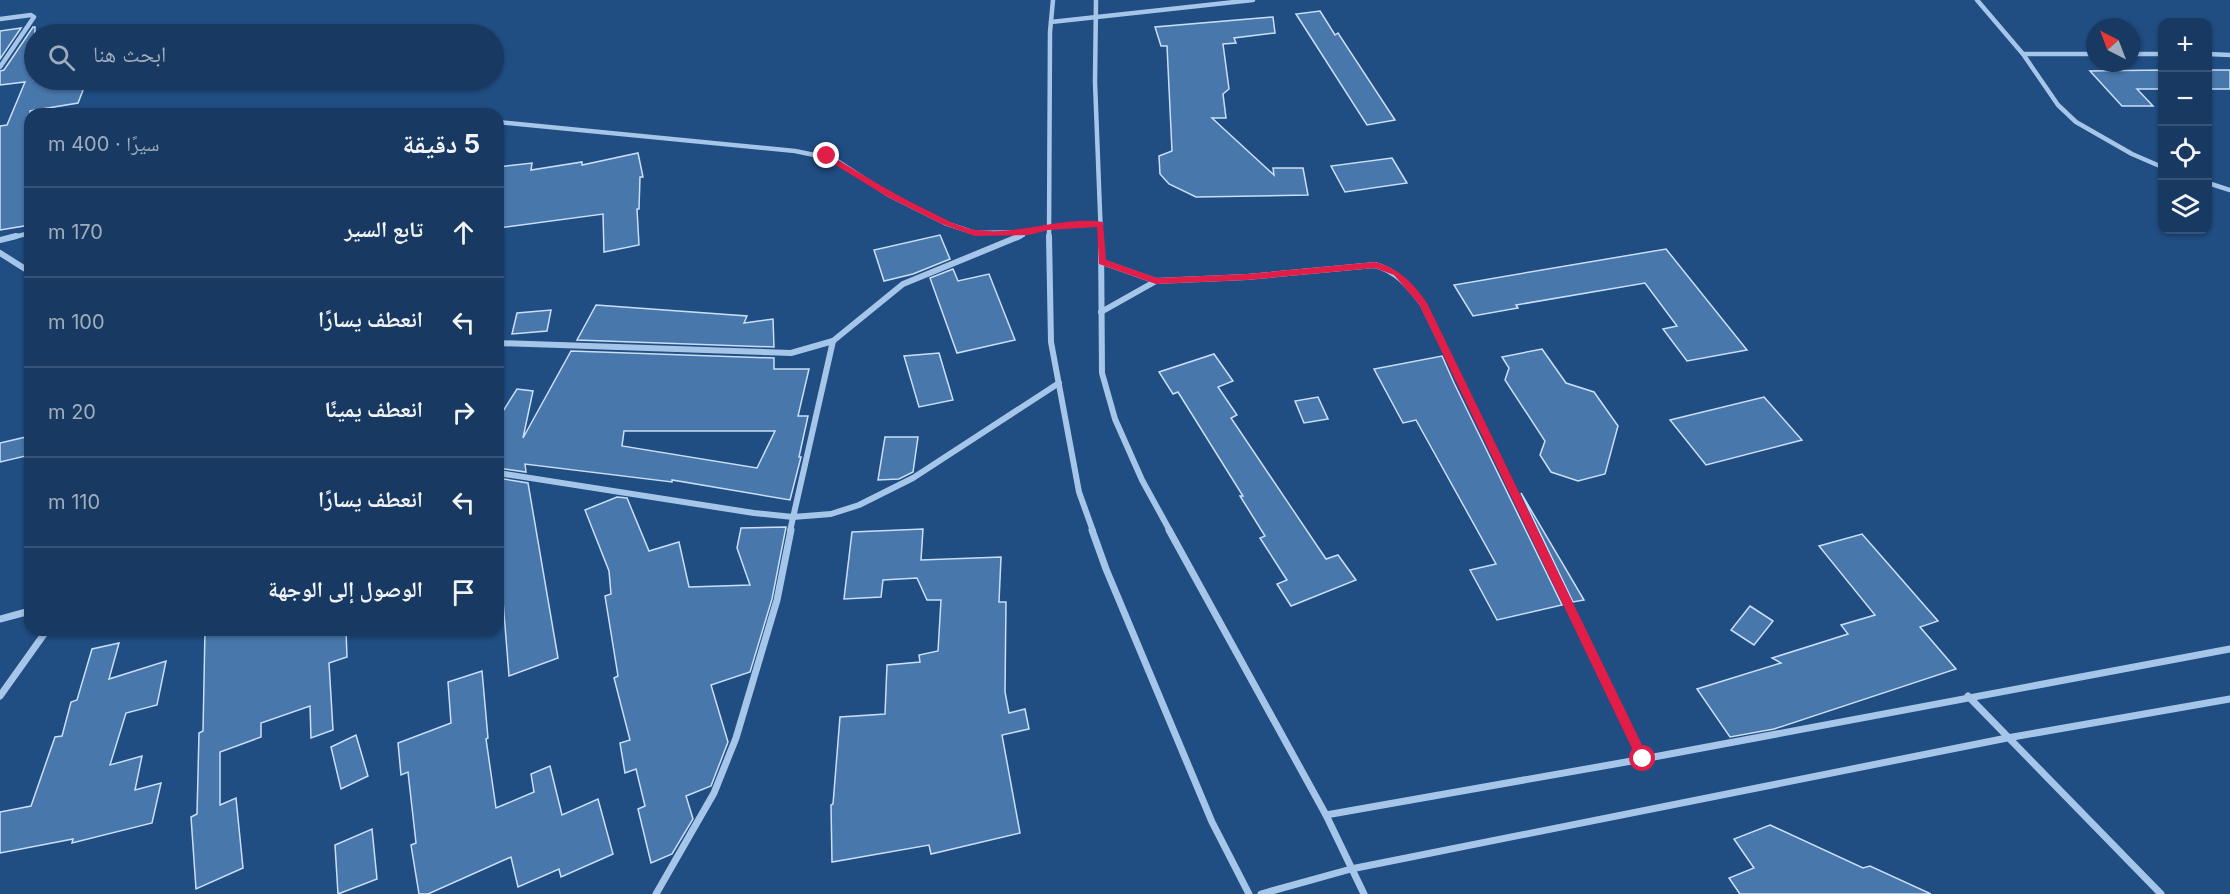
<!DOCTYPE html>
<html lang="ar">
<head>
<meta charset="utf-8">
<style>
  body { margin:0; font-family:Inter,"Noto Naskh Arabic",sans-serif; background:#25456b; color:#f1f3f6; direction:rtl }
  .controls { position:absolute; right:18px; top:18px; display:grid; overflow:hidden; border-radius:12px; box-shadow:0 2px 4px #0004 }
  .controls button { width:54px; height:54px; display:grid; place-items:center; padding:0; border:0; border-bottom:2px solid #365477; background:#183a62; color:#f1f3f6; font:30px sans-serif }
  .compass { position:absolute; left:2086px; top:18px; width:54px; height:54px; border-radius:50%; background:#183a62; box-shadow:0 2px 4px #0004; rotate:318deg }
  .stop { position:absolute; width:18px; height:18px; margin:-14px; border:4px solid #e11d48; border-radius:50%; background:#fff }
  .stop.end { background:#e11d48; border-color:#fff; box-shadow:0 2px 6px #0008 }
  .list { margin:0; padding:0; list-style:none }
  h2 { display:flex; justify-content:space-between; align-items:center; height:78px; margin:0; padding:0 24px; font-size:26px }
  h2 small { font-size:20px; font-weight:400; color:#9fadbe }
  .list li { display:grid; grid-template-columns:39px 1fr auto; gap:18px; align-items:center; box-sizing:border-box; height:90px; padding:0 24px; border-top:2px solid #365477 }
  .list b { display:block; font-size:22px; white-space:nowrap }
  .list em { font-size:20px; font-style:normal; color:#9fadbe }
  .icon { flex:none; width:33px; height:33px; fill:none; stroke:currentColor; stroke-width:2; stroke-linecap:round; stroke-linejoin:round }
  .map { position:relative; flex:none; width:2230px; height:894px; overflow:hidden; direction:ltr }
  .search { position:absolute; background:#183a62; box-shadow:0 2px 4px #0004; left:24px; top:24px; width:480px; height:66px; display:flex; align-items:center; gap:15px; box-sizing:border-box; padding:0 21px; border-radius:33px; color:#9fadbe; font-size:22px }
  .panel { position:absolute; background:#183a62; box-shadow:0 2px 4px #0004; left:24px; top:108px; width:480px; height:528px; border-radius:18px; direction:rtl }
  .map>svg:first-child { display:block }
  .building { fill:#4877ab; stroke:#cadff7; stroke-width:1.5; fill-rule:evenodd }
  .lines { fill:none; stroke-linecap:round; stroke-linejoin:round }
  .minor-far2 { stroke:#a6c6e9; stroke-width:4.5 }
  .minor-far1 { stroke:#a6c6e9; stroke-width:6 }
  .minor { stroke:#a6c6e9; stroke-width:7 }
  .route { fill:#e11d48 }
</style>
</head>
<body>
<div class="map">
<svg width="2230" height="894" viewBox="0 0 2230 894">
  <rect width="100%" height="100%" fill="#204d82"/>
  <!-- building -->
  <g class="building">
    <path d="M 1320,11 L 1335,35 L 1338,33 L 1395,120 L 1367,125 L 1296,14 Z"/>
    <path d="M 1273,17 L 1275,33 L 1234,38 L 1236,43 L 1223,44 L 1229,89 L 1223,94 L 1226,118 L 1212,118 L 1274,175 L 1273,168 L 1303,168 L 1308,195 L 1196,197 L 1169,184 L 1160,174 L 1159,156 L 1172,151 L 1167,46 L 1161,46 L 1155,27 Z"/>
    <path d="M 33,27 L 35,27 L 34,80 L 87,80 L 78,103 L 30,111 L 30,225 L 0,230 L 0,126 L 7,125 L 25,82 L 0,85 L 0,71 L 4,70 Z"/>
    <path d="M 21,28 L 0,59 L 0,31 Z"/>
    <path d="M 2163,70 L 2163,89 L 2137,89 L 2153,106 L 2122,106 L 2090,71 Z"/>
    <rect x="2208" y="70" width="22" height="19"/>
    <path d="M 638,153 L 643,177 L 640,177 L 639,209 L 637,209 L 639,245 L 604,252 L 603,214 L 498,228 L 498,167 L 532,163 L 531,170 L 582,162 L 582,165 Z"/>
    <path d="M 1392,158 L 1407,183 L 1345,192 L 1331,166 Z"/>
    <path d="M 940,235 L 950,259 L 913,274 L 884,281 L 874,250 Z"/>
    <path d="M 1666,249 L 1747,350 L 1687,361 L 1663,329 L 1677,326 L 1645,283 L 1516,305 L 1518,308 L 1473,316 L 1454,285 Z"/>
    <path d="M 953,269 L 958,281 L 989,274 L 1015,340 L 957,353 L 930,278 Z"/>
    <path d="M 596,305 L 747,316 L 744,323 L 773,319 L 774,347 L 577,340 Z"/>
    <path d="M 551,310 L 547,331 L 512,334 L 517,313 Z"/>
    <path d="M 1542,349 L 1566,383 L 1594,392 L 1618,426 L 1605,474 L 1578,481 L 1551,472 L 1540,455 L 1545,441 L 1505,380 L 1509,368 L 1502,357 Z"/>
    <path d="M 571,351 L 774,358 L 774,369 L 809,369 L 798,416 L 808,416 L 799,457 L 801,457 L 790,500 L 672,480 L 672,482 L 525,464 L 526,472 L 498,468 L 498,419 L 517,389 L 533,391 L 523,438 ZM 624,431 L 775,431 L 757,468 L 622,446 Z"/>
    <path d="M 939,353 L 953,400 L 919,407 L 904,356 Z"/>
    <path d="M 1214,354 L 1233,381 L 1218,387 L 1237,415 L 1231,418 L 1326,559 L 1338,555 L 1356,580 L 1291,606 L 1277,584 L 1287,580 L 1260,538 L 1265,536 L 1240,496 L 1243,496 L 1178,392 L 1173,394 L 1159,372 Z"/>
    <path d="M 1442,356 L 1454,383 L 1562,605 L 1497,620 L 1470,570 L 1496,564 L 1416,420 L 1403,423 L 1374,369 Z"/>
    <path d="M 1318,397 L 1328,419 L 1304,423 L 1295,401 Z"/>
    <path d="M 1764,397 L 1802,440 L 1706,465 L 1670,420 Z"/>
    <path d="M 30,436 L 30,455 L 0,462 L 0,443 Z"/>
    <path d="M 885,437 L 918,437 L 913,472 L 899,479 L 878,480 Z"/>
    <path d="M 498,478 L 528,483 L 558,658 L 509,676 L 500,563 L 498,564 Z"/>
    <path d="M 1521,493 L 1584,600 L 1573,602 Z"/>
    <path d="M 617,497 L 627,498 L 649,551 L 679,542 L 689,587 L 750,585 L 737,548 L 741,528 L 786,527 L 772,599 L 750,672 L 711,685 L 728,742 L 711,786 L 686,796 L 693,819 L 672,854 L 651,863 L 638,809 L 645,806 L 636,769 L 625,773 L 620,743 L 630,740 L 614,678 L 618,676 L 605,596 L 611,594 L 609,571 L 585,510 Z"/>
    <path d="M 923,529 L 921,560 L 1001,557 L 999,602 L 1006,602 L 1005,692 L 1009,713 L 1025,709 L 1029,729 L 1002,735 L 1020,833 L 931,854 L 929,845 L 832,862 L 831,805 L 833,804 L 840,717 L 885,714 L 887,665 L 920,662 L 919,655 L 938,651 L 941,600 L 927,600 L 917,578 L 883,580 L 881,597 L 844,599 L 852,532 Z"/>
    <path d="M 1862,534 L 1938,621 L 1920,627 L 1956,669 L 1774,729 L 1730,737 L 1697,689 L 1781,663 L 1772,658 L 1848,634 L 1841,625 L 1875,615 L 1819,546 Z"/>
    <path d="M 1750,606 L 1773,621 L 1754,645 L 1731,630 Z"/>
    <path d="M 205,630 L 346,630 L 347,657 L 329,663 L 333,730 L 311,738 L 310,706 L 261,723 L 261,737 L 220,752 L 220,805 L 236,798 L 243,868 L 196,889 L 191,817 L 197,814 L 199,733 L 203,731 Z"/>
    <path d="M 119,643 L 109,679 L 166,661 L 157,705 L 126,713 L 110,765 L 142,756 L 135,790 L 161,783 L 152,823 L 72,843 L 73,839 L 0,853 L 0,812 L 31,806 L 55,737 L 62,736 L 71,702 L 77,700 L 92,649 Z"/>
    <path d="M 482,671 L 488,738 L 486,739 L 496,808 L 534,792 L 531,774 L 550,766 L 562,815 L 598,799 L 613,854 L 561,877 L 559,869 L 518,887 L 511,857 L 428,894 L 419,894 L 411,845 L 416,843 L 408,772 L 401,775 L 398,743 L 451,723 L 448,682 Z"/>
    <path d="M 356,735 L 368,776 L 341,789 L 331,747 Z"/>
    <path d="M 1770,825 L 1863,868 L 1870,866 L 1931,894 L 1740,894 L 1729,878 L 1754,868 L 1734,839 Z"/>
    <path d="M 372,829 L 377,879 L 338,894 L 335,845 Z"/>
  </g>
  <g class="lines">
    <!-- minor-far2 -->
    <g class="minor-far2">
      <path d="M 1096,0 L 1095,82 L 1101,238"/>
      <path d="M 1977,0 L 2023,54 L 2058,105 L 2076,122 L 2132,154 L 2162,167"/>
      <path d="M 0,19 L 31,15 L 34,17 L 0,67"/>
      <path d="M 1051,22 L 1253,0"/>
      <path d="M 2023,54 L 2095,54"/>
      <path d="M 2131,54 L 2162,54"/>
      <path d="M 2208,54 L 2230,55"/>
      <path d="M 498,122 L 795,151 L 834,159 L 889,195 L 945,223 L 975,233 L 1029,232 L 1048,227 L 1101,224"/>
      <path d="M 2208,183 L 2230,190"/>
      <path d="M 10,238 L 30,233"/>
      <path d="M 1016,238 L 1023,235"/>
      <path d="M 1049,238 L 1050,32 L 1053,0"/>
    </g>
    <!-- minor-far1 -->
    <g class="minor-far1">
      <path d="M 1049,236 L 1051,342 L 1079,492 L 1093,531"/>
      <path d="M 1101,236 L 1102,373 L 1115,419 L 1142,480 L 1170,531"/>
      <path d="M 0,240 L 16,236"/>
      <path d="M 0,253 L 30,272"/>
      <path d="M 1102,262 L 1156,281 L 1247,277 L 1375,265 C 1397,271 1408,286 1422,303 L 1533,531"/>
      <path d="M 1101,312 L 1156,281"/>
      <path d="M 498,343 L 791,353 L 833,341 L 903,284 L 1020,236"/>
      <path d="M 498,473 L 754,513 L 793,517 L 831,514 L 859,505 L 913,478 L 1059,383"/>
      <path d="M 790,531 L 833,341"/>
    </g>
    <!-- minor -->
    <g class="minor">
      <path d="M 1092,530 L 1106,569 L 1212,822 L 1249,894"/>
      <path d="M 1169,530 L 1326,815 L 1364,894"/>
      <path d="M 1532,530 L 1643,759"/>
      <path d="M 0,619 L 30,611"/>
      <path d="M 0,696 L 47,630"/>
      <path d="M 1968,696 L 2161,894"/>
      <path d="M 1326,815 L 1643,759 L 2230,649"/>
      <path d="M 656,894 L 714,793 L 736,738 L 777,600 L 791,530"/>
      <path d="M 1261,894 L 1351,869 L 2007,738 L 2230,699"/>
    </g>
  </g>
  <!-- route -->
  <path class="route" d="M 824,155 L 830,155 C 864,176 897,196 933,213 C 946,220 962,228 976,230 C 1019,236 1061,216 1103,222 L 1106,260 L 1157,278 L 1247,274 L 1375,262 C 1399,268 1413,283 1427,303 L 1647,755 L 1647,763 L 1639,763 L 1419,304 L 1394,275 L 1375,268 L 1247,280 L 1156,284 L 1099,264 L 1097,227 L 1048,230 L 1029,235 L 975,236 L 942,224 L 886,196 L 824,158 Z"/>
</svg>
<div class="controls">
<button>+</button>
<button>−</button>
<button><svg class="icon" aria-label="locate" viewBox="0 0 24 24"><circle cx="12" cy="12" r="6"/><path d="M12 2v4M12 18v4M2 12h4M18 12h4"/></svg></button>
<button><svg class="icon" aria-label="layers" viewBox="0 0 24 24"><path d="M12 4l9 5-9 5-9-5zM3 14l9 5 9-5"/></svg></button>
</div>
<svg class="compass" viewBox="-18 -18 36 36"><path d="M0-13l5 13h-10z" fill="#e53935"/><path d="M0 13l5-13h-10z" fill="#9fadbe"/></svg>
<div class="stop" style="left:1643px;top:759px"></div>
<div class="stop end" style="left:827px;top:156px"></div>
<div class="search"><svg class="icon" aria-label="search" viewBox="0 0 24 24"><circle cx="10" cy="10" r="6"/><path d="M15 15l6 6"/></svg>ابحث هنا</div>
<section class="panel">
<h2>5 دقيقة<small>سيرًا · 400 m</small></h2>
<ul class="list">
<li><svg class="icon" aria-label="ahead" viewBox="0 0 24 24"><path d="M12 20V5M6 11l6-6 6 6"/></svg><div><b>تابع السير</b></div><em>170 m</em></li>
<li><svg class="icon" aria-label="left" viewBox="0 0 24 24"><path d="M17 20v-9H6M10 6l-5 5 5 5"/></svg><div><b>انعطف يسارًا</b></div><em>100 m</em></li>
<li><svg class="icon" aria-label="right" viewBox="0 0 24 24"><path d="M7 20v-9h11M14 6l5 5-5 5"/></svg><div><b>انعطف يمينًا</b></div><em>20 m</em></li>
<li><svg class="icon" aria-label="left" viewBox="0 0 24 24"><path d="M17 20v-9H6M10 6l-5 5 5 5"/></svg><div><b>انعطف يسارًا</b></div><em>110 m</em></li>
<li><svg class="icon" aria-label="arrive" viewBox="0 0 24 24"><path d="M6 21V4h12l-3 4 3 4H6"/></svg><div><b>الوصول إلى الوجهة</b></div></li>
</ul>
</section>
</div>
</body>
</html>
